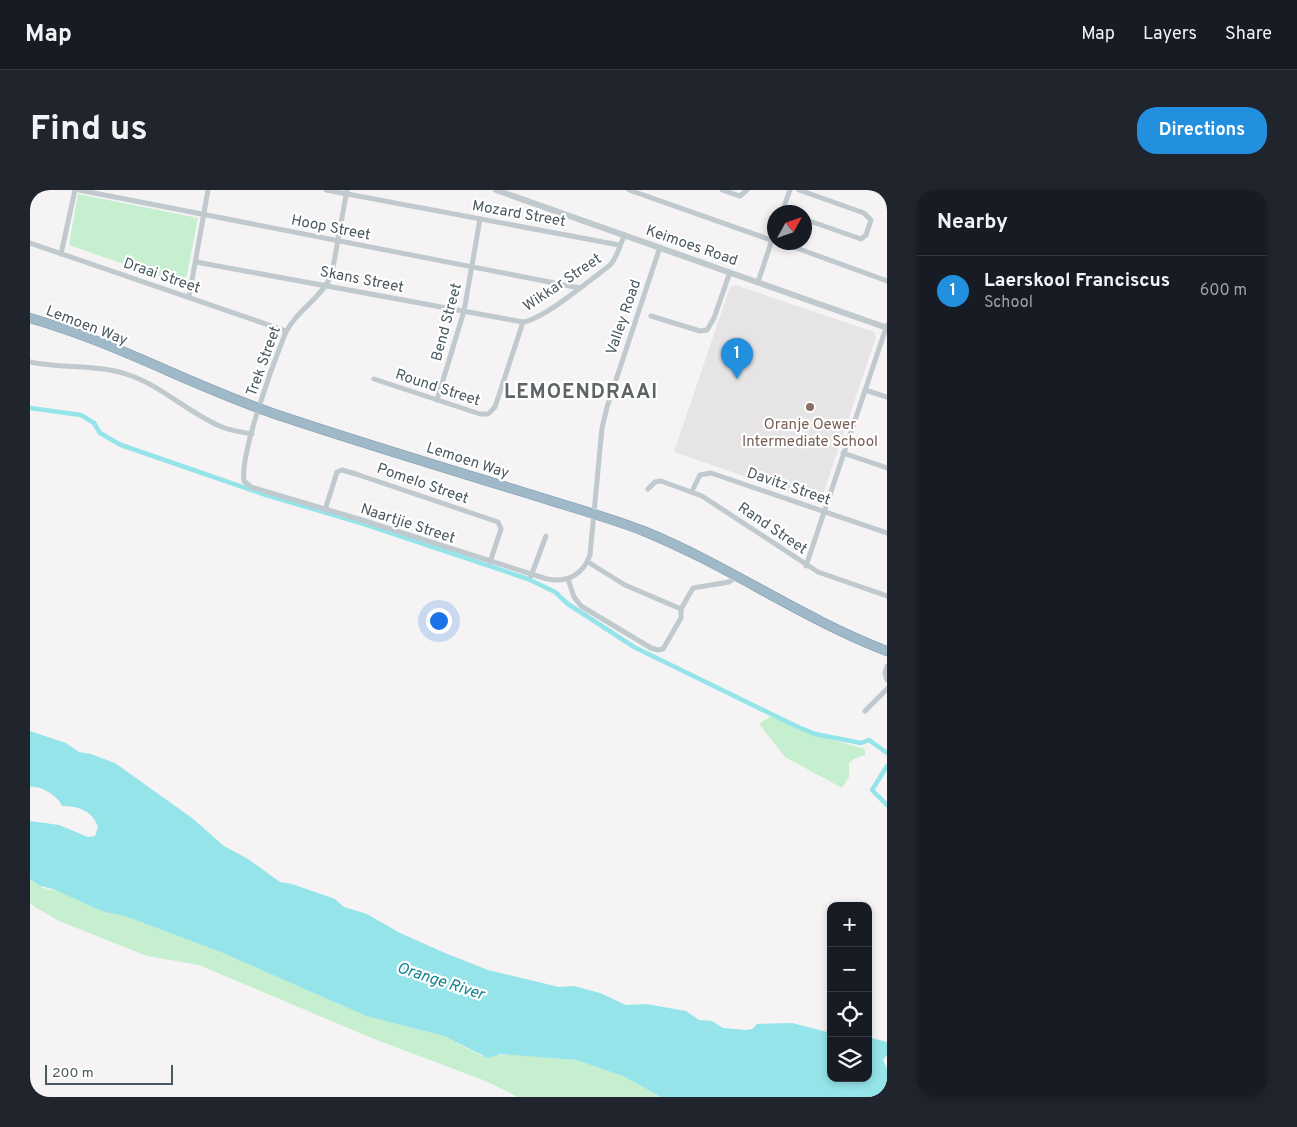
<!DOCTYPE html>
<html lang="en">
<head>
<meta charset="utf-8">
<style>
  body { margin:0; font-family:Overpass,sans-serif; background:#20242c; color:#f1f3f6 }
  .controls { position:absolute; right:15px; bottom:15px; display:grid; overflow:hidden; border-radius:10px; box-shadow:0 2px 8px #0003 }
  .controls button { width:45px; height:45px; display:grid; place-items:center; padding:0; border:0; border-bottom:1px solid #363941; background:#171b24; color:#f1f3f6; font:25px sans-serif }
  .compass { position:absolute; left:737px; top:15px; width:45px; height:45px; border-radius:50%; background:#171b24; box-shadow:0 2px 8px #0003; rotate:50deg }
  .scale { position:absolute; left:15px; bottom:12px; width:128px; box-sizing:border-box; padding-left:5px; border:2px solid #4b5960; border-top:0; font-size:14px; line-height:18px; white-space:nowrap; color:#4b5960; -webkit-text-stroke:4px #fff; paint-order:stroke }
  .you { position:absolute; left:408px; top:430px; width:18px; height:18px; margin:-12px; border:4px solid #fff; border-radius:50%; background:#1a73e8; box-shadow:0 0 0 8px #1a73e833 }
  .badge { display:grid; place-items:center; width:32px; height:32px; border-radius:50%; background:#228fdf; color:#fff; font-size:16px; font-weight:700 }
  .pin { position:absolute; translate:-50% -41px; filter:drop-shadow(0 1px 2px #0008) }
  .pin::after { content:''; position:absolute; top:26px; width:18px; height:15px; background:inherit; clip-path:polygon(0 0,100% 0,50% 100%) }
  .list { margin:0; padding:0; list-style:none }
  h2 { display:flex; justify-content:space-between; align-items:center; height:65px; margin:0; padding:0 20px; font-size:21px }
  h2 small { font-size:16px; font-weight:400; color:#9ea1a6 }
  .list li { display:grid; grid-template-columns:32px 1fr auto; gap:15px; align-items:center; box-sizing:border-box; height:70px; padding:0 20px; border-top:1px solid #363941 }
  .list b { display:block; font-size:19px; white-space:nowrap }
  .list p { margin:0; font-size:16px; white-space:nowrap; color:#9ea1a6 }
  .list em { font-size:16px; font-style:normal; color:#9ea1a6 }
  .icon { flex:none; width:28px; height:28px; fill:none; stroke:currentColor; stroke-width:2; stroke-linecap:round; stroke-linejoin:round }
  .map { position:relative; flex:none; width:857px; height:907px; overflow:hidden; border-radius:20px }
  header { display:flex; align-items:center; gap:30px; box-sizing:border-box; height:70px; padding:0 25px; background:#171b24; border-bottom:1px solid #363941 }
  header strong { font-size:24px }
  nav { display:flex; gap:28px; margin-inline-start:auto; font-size:18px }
  .intro { display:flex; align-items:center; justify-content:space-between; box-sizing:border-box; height:120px; padding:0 30px }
  h1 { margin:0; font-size:35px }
  .button { padding:12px 22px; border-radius:20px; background:#228fdf; color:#fff; font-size:18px; font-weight:700 }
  main { display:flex; gap:30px; padding:0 30px }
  aside { flex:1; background:#171b24; border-radius:20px; box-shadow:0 2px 8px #0003 }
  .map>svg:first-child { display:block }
  .education { fill:#e6e4e5 }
  .green { fill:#c5efcf }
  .water { fill:#94e4ea }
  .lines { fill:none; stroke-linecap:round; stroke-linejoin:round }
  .canal { stroke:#94e4ea; stroke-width:4.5 }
  .trunk-casing { stroke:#7897ab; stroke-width:10 }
  .minor { stroke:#bfc9ce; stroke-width:5 }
  .tertiary { stroke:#bfc9ce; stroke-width:6 }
  .trunk { stroke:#a0b9c8; stroke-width:9 }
  .education-dot { fill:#8d6e63; stroke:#fff; stroke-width:2 }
  .labels { text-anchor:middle; stroke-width:4.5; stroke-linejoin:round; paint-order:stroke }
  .street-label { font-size:15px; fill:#4b5960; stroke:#fff }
  .education-label { font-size:15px; fill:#785e54; stroke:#fff }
  .water-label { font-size:16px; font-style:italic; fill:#12838d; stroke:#fff }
  .district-label { font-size:20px; font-weight:bold; letter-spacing:1px; fill:#5f6467; stroke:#fff }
</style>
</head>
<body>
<header>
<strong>Map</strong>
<nav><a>Map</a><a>Layers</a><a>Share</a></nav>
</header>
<div class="intro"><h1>Find us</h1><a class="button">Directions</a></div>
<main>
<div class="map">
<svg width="857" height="907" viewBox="0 0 857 907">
  <rect width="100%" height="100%" fill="#f5f3f3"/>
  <!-- education -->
  <path class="education" d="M 705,95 L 844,142 L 846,147 L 791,310 L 786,311 L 644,262 L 700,97 Z"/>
  <!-- green -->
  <g class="green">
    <path d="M 48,4 L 168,28 L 155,95 L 39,55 Z"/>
    <path d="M 741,526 L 788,546 L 835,559 L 835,565 L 824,569 L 819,573 L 819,587 L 812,598 L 755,567 L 729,534 Z"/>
    <path d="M 0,689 L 13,698 L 29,701 L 74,722 L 95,726 L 193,763 L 336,826 L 414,846 L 452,866 L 483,864 L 546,870 L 593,886 L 631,907 L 488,907 L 453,890 L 344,849 L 169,775 L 117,766 L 29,731 L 0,714 Z"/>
  </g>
  <!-- water -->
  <path class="water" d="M 0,541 L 36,553 L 49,562 L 61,564 L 85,573 L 162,628 L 194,656 L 218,669 L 250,692 L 262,694 L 305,709 L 314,717 L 337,724 L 368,742 L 415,763 L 458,780 L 529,797 L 544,796 L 570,803 L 596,815 L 616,814 L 656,821 L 669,830 L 682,831 L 693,838 L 716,840 L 722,839 L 727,834 L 762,833 L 801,843 L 801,888 L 838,888 L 838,847 L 857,852 L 857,865 L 853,870 L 857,879 L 857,907 L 631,907 L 593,886 L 546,870 L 471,864 L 458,868 L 414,846 L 336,826 L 193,763 L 95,726 L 74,722 L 23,699 L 10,696 L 0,689 L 0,631 L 29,635 L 58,647 L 65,646 L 68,637 C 62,620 48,616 32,616 C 29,607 11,595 0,597 Z"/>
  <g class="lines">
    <!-- canal -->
    <g class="canal">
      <path d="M 0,218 L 51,225 L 64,233 L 70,243 L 91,255 L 236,305 L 334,334 L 498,389 L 525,402 L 538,414 L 604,457 L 768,537 L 785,544 L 831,553 L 839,550 L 857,563"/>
      <path d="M 857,576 L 842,600 L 857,615"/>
    </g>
    <defs>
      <path id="trunk" d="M 0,128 C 88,153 168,199 254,227 C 338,255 422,280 506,306 C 543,318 581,328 616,342 C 699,376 773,429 857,461"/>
    </defs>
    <!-- trunk casing -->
    <use href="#trunk" class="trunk-casing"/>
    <!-- minor -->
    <g class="minor">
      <path d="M 49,0 L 550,98"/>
      <path d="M 296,0 L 589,55"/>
      <path d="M 317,0 L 302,83 C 292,109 266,120 255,144 C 243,174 210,263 214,291 L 221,297 L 332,330 L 517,389 C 537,393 553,385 560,365 L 572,238 L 577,217 L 630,57"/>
      <path d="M 599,0 L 744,51"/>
      <path d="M 692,0 L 710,6 L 717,0"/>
      <path d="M 769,0 L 834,23 L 841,30 L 836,45 L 831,49 L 774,29"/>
      <path d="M 845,0 L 857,4"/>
      <path d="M 752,22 L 760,0"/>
      <path d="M 750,52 L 857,91"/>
      <path d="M 0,53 L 256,141"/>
      <path d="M 31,64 L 45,0"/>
      <path d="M 166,72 L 493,132 C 514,129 560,90 579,76 C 588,68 589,55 595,45"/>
      <path d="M 728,92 L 744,44"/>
      <path d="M 159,107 L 178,0"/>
      <path d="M 621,126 L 670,141 L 677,140 L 684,128 L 700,82"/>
      <path d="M 0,172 C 32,179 68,174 99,185 C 132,196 161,225 192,237 C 202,241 212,242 222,244"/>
      <path d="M 344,189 L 450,224 L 458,224 L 465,217 L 493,132"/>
      <path d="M 835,200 L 857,207"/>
      <path d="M 407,210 L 434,121 L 450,29"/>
      <path d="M 813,263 L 857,278"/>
      <path d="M 618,299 L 625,292 L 631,291 L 672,306 L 788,382 L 857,406"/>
      <path d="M 662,301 L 670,285 L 681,283 L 857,343"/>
      <path d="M 295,320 L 307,282 L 312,280 L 326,284 L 468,332 L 471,339 L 460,372"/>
      <path d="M 776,376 L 857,135"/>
      <path d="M 501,386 L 516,346"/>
      <path d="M 538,389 L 544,407 L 551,416 L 621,458 L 628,460 L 633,459 L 651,428 L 651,419 L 595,395 L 558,372"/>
      <path d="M 651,419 L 663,398 L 699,392 L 706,387"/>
      <path d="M 857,476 L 855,483 L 857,490"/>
      <path d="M 835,521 L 857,499"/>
    </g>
    <!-- tertiary -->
    <path class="tertiary" d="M 466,0 L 857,138"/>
    <!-- trunk -->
    <use href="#trunk" class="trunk"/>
  </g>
  <!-- markers -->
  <circle class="education-dot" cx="780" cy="217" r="5"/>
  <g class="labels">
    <!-- street labels -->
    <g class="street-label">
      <text transform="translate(489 23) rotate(10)" y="5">Mozard Street</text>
      <text transform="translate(301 37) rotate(11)" y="5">Hoop Street</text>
      <text transform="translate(662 55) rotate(19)" y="5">Keimoes Road</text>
      <text transform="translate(132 85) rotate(19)" y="5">Draai Street</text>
      <text transform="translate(332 89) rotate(11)" y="5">Skans Street</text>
      <text transform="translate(532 92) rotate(-34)" y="5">Wikkar Street</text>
      <text transform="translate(593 127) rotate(-71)" y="5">Valley Road</text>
      <text transform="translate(416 132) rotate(-75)" y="5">Bend Street</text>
      <text transform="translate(57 135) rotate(21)" y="5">Lemoen Way</text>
      <text transform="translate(233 171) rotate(-70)" y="5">Trek Street</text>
      <text transform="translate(408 197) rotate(18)" y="5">Round Street</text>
      <text transform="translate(438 270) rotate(18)" y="5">Lemoen Way</text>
      <text transform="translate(393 293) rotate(19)" y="5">Pomelo Street</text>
      <text transform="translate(759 296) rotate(19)" y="5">Davitz Street</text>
      <text transform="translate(378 333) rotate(18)" y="5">Naartjie Street</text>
      <text transform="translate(743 338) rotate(34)" y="5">Rand Street</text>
    </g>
    <!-- education labels -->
    <g class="education-label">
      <text x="780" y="239">Oranje Oewer<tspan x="780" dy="17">Intermediate School</tspan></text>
    </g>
    <!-- water labels -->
    <g class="water-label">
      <text transform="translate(411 790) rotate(18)" y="6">Orange River</text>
    </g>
    <!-- district labels -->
    <g class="district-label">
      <text x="551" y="208">LEMOENDRAAI</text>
    </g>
  </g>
</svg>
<div class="controls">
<button>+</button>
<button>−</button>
<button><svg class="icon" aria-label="locate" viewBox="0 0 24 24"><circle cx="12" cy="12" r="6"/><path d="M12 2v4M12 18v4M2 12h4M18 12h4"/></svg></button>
<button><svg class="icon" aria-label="layers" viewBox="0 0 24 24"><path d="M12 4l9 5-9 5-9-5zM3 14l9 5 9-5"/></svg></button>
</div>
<svg class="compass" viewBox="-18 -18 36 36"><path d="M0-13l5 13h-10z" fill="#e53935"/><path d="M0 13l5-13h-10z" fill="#9ea1a6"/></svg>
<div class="scale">200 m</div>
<div class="you"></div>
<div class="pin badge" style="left:707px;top:189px">1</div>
</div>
<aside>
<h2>Nearby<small></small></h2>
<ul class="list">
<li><span class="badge">1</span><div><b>Laerskool Franciscus</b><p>School</p></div><em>600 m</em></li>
</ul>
</aside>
</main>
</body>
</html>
